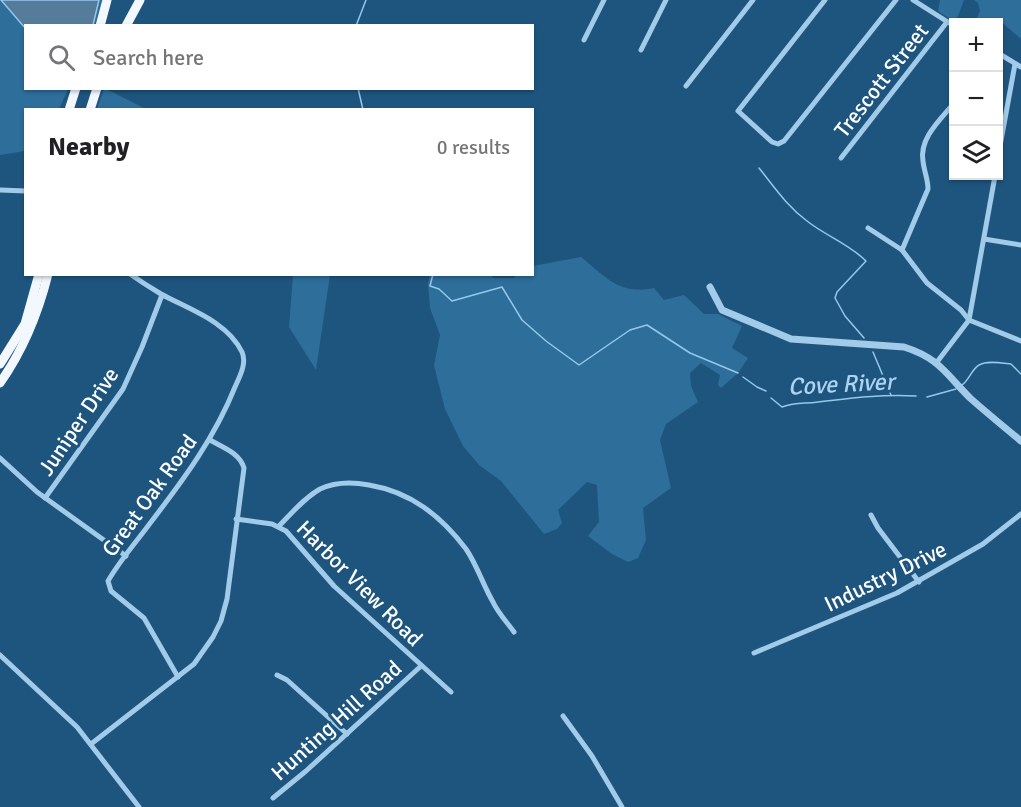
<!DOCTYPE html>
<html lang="en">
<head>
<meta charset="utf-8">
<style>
  body { margin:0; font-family:Signika,sans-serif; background:#f6f6f6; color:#202124 }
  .controls { position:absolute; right:18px; top:18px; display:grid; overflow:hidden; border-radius:0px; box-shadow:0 2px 4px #0004 }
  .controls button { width:54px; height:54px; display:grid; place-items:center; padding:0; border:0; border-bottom:2px solid #e0e0e0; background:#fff; color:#202124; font:30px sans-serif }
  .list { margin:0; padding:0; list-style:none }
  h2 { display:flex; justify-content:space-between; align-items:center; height:78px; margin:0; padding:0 24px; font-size:26px }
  h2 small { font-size:20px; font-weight:400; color:#757577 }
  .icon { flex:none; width:33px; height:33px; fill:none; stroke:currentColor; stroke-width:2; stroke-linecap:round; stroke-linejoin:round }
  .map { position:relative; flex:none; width:1021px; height:807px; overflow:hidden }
  .search { position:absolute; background:#fff; box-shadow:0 2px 4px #0004; left:24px; top:24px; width:510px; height:66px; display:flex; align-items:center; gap:15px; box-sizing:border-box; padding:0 21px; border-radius:0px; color:#757577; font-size:22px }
  .panel { position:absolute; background:#fff; box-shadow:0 2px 4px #0004; left:24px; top:108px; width:510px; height:168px; border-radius:0px }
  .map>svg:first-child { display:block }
  .green { fill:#2d6e9b }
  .water { fill:#557d9b; stroke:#95c8ea; stroke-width:1.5 }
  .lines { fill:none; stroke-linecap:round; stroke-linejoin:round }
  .stream { stroke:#95c8ea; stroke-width:1.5 }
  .minor { stroke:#a1cbe8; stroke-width:5 }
  .tertiary { stroke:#a1cbe8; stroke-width:7 }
  .trunk { stroke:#f2f8fe; stroke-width:9 }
  .labels { text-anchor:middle; stroke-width:6; stroke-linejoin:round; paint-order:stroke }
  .street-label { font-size:22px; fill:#fff; stroke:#1e557e }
  .water-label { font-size:24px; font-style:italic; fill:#acd4f0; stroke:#1e557e }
</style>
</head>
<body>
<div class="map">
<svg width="1021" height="807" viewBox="0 0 1021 807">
  <rect width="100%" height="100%" fill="#1e557e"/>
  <!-- green -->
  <g class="green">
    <path d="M 0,0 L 103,0 L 95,25 L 26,26 L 26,88 L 68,89 L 59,109 L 26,110 L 25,151 L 0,155 Z"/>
    <path d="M 940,0 L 964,0 L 958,16 L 955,19 L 950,19 L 938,11 Z"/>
    <path d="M 974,0 L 1021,0 L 1021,39 L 997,18 L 990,18 L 985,22 L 975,22 L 980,11 L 978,3 Z"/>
    <path d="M 104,89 L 106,89 L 146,109 L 97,109 Z"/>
    <path d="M 581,257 C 607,278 619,295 654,288 L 664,300 L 684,295 L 704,314 L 718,314 L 742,326 L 732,348 L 748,358 L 738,373 L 721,388 L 718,385 L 720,375 L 701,363 L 690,373 L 691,386 L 698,402 L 666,424 L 660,440 L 671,488 L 643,508 L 646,540 L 638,558 L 628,562 L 612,554 L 588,536 L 599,522 L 597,485 L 587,482 L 558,510 L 562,523 L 557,529 L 544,534 L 501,481 L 479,465 L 463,446 L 445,409 L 434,365 L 440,335 L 430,308 L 428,284 L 430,275 L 491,274 L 493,278 L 514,278 L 516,275 L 532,274 L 533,266 Z"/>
    <path d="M 293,275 L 330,275 L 316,370 L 289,327 Z"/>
  </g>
  <!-- water -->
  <path class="water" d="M 1,0 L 99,0 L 93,25 L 26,26 L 25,28 Z"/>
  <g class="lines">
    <!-- stream -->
    <g class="stream">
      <path d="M 356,26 L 366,0"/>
      <path d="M 358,88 L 363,110"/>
      <path d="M 759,168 C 775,188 787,206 807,221 C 826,236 849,244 866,261 L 837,292 L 835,298 L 845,316 L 864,338"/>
      <path d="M 433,274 L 430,286 L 439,289 L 452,301 L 502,287 L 522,320 L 546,341 L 579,365 L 630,330 L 647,325 L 690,353 L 738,373"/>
      <path d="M 873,352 L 891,395"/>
      <path d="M 743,377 L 757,387 L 766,391"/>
      <path d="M 962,385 C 969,380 972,369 979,365 C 987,360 1002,363 1011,364 L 1021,374"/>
      <path d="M 927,397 L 956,389"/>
      <path d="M 771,398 L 782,407 C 796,402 804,404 818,402 C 851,398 884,394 916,396"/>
    </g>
    <!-- minor -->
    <g class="minor">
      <path d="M 825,0 L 738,111 L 772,142 L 778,144 L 784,141 L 896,0"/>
      <path d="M 913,0 L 954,26"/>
      <path d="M 584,40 L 604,0"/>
      <path d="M 641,50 L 666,0"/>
      <path d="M 998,53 L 1021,67"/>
      <path d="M 686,86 L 753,0"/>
      <path d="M 998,157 L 1015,64"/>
      <path d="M 841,158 L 947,22"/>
      <path d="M 0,190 L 26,191"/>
      <path d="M 868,228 L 902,250 L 927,283 L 961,310 L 969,320 L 1021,341"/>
      <path d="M 984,239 L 1021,245"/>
      <path d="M 902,250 L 928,189 C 928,179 924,171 923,161 C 919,138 941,119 954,103"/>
      <path d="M 130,274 C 140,281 151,288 161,294 C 188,309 227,321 242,352 C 247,363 240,376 235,387 C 215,437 184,479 151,522 C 137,541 120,560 108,581 L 111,591 L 144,618 L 178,677"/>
      <path d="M 937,362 L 969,320 L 995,176"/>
      <path d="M 0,458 L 37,492 L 126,556"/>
      <path d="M 45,498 L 123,389 L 142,347 L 162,295"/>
      <path d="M 871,515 L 878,528 L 919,582"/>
      <path d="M 236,519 L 272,524 L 286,531 L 334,586 L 451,692"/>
      <path d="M 279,526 C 292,513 304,498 320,489 C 335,482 353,482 369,485 C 411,492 441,516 466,549 C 477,565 483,585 493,602 C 498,613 507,622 514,632"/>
      <path d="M 754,653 L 897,593 L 983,544 L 1021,514"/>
      <path d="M 0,655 L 77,727 L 139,807"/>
      <path d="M 277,675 L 287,680 L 347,734"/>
      <path d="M 563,716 L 592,756 L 622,807"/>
      <path d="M 91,744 L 194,664 L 213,637 L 221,621 L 227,599 L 244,468 C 240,453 222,447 210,440"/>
      <path d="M 273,798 L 306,771 L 421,666"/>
    </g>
    <!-- tertiary -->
    <path class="tertiary" d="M 710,287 L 722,310 L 791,339 L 904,347 C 939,358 946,374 970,398 C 987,413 1004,427 1021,441"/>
    <!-- trunk -->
    <g class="trunk">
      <path d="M 100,26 L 107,0"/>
      <path d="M 126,26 L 140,0"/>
      <path d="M 69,110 L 76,88"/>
      <path d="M 90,110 L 97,88"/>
      <path d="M 0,364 L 25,324 L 39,274"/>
      <path d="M 0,383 C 24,349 38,314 48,274"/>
    </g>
  </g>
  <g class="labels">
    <!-- street labels -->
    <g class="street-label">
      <text transform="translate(881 80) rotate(-52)" y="8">Trescott Street</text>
      <text transform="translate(78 421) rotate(-56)" y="8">Juniper Drive</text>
      <text transform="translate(149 495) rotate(-54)" y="8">Great Oak Road</text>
      <text transform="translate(885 576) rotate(-26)" y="8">Industry Drive</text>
      <text transform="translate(360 583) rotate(45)" y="8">Harbor View Road</text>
      <text transform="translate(336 720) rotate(-42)" y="8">Hunting Hill Road</text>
    </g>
    <!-- water labels -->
    <g class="water-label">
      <text transform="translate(841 384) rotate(-3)" y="8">Cove River</text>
    </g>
  </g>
</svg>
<div class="controls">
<button>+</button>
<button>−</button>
<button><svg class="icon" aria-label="layers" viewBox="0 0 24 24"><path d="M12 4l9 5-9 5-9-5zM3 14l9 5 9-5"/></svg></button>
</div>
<div class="search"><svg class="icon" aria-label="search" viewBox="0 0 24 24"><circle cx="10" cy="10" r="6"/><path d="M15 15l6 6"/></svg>Search here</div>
<section class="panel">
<h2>Nearby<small>0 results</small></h2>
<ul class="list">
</ul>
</section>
</div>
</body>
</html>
